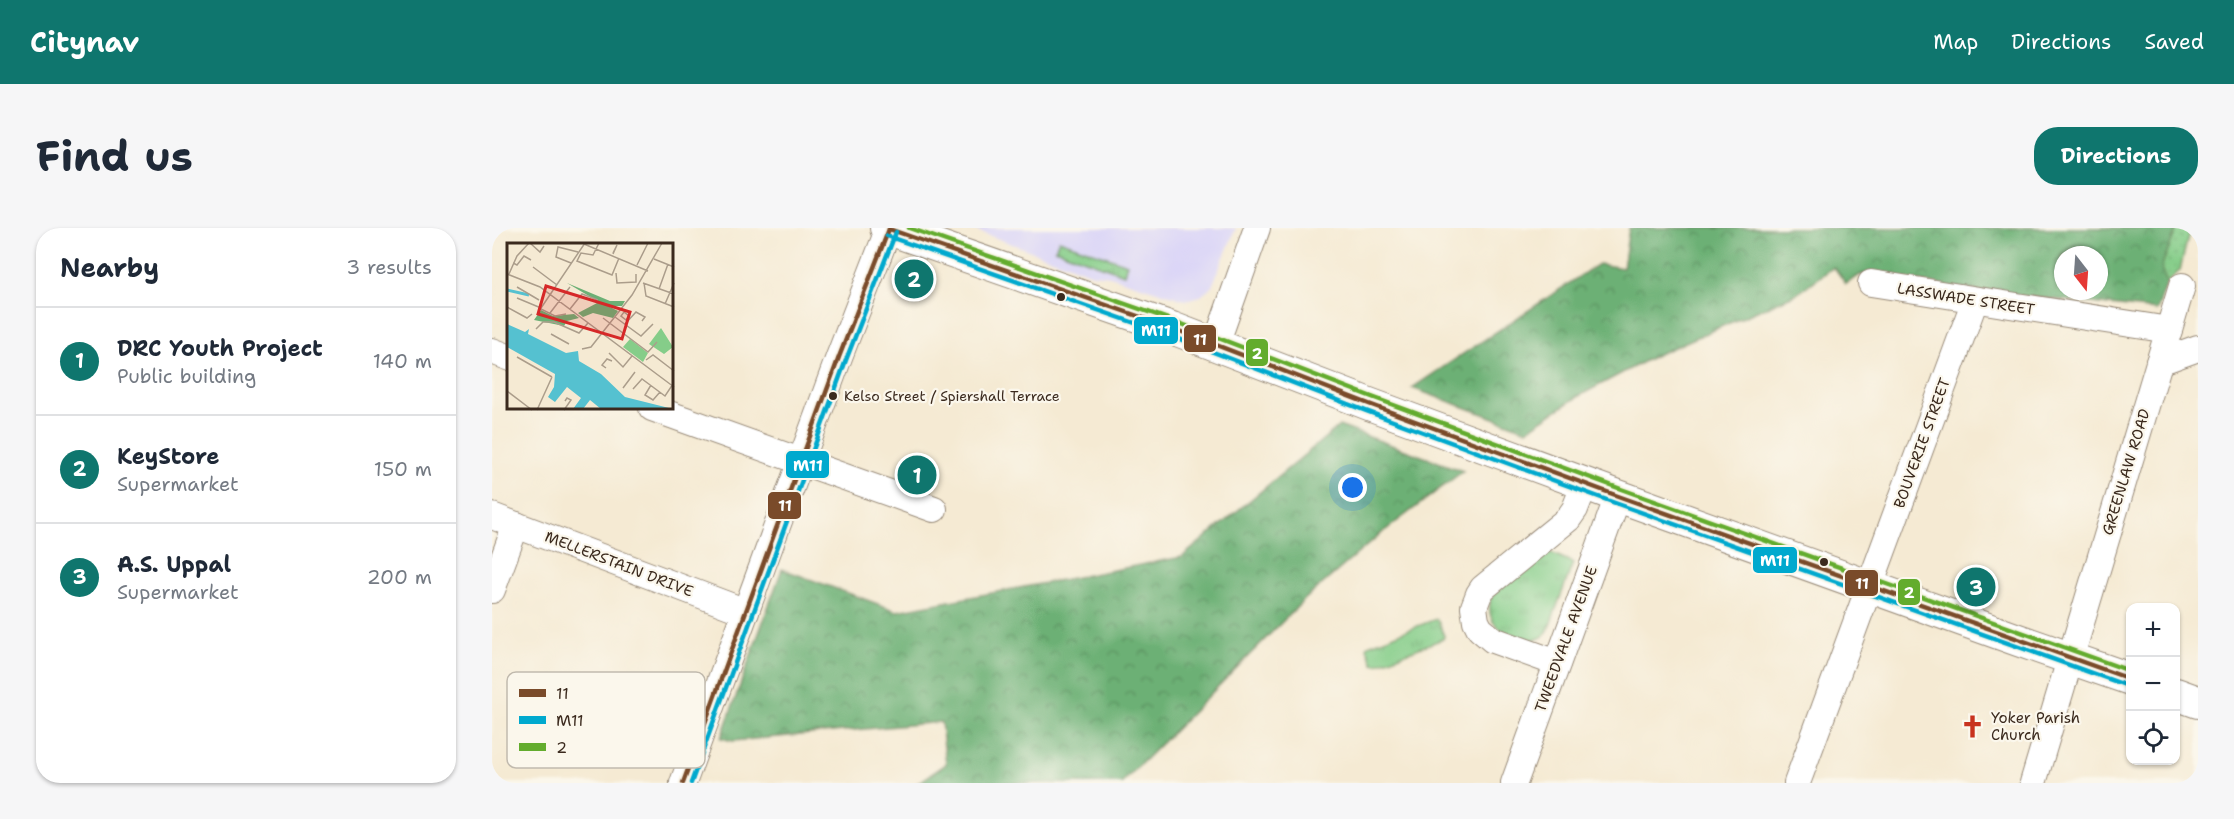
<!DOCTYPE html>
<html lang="en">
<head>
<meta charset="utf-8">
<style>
  body { margin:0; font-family:"Shantell Sans",sans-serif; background:#f6f6f7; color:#1f2937 }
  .controls { position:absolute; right:18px; bottom:18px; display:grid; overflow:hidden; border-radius:12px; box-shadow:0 2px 4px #0004 }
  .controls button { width:54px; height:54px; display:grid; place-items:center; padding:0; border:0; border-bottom:2px solid #e0e1e3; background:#fff; color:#1f2937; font:30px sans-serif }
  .compass { position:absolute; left:1562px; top:18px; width:54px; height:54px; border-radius:50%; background:#fff; box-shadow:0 2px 4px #0004; rotate:163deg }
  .you { position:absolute; left:861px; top:260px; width:21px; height:21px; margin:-15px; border:4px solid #fff; border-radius:50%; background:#1a73e8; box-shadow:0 0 0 9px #1a73e833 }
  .badge { display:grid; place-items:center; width:39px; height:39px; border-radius:50%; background:#0f766e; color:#fff; font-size:20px; font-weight:700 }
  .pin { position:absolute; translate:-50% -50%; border:3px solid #fff; box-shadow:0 2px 6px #0006 }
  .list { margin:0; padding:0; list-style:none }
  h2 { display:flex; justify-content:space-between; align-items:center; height:78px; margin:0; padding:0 24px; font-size:26px }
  h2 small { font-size:20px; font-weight:400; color:#747a83 }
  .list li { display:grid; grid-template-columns:39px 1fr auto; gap:18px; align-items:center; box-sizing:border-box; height:108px; padding:0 24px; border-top:2px solid #e0e1e3 }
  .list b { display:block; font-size:22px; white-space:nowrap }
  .list p { margin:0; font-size:20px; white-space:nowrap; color:#747a83 }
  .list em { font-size:20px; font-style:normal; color:#747a83 }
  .icon { flex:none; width:33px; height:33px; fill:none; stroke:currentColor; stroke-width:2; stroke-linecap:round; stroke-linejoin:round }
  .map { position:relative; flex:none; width:1706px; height:555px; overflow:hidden; border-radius:24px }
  header { display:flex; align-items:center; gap:36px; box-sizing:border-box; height:84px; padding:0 30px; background:#0f766e; color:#fff }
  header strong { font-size:28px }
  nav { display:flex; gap:33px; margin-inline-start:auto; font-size:21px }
  .intro { display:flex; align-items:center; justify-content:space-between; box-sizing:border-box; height:144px; padding:0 36px }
  h1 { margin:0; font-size:42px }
  .button { padding:15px 27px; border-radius:24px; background:#0f766e; color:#fff; font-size:21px; font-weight:700 }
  main { display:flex; gap:36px; padding:0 36px }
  aside { flex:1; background:#fff; border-radius:24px; box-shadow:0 2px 4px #0004 }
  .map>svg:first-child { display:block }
  .built { fill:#dbd6f7 }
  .grass { fill:url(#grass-tufts); stroke:#607c54; stroke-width:1.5 }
  .forest { fill:url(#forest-crowns); stroke:#546d4a; stroke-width:1.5; fill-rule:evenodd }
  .garden { fill:url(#garden-dots); stroke:#607c54; stroke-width:1.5 }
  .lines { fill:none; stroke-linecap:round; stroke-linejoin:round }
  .minor-casing { stroke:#988a78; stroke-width:28 }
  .major-casing { stroke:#988a78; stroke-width:34 }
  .minor { stroke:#fff; stroke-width:26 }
  .major { stroke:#fff; stroke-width:32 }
  .bus-1-casing { stroke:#fbf7ec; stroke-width:9 }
  .bus-2-casing { stroke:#fbf7ec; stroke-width:9 }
  .bus-3-casing { stroke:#fbf7ec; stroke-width:9 }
  .bus-1 { stroke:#7a4b2a; stroke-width:4.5 }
  .bus-2 { stroke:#00a9ce; stroke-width:4.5 }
  .bus-3 { stroke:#63ac2d; stroke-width:4.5 }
  .bus-dot { fill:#3b2a1e; stroke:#fbf7ec; stroke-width:2 }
  .labels { text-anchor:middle; stroke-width:4.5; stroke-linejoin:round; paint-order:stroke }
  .bus-label { font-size:14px; fill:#3b2a1e; stroke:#fbf7ec; text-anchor:start }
  .street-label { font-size:15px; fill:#3b2a1e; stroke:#fbf7ec }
  .poi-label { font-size:15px; fill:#3b2a1e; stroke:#fbf7ec; text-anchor:start }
  .inset-river { fill:none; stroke:#55c1d0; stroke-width:3 }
  .inset-road { fill:none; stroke:#ab9d8b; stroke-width:1.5 }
  .view { fill:#d62828; fill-opacity:0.15; stroke:#d62828; stroke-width:3 }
  .inset-edge { fill:none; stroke:#3b2a1e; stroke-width:3 }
  .key { fill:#fbf7ec; stroke:#c1baae; stroke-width:1.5 }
  .key-label { font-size:16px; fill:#3b2a1e }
  .line-badge { stroke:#fbf7ec; stroke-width:2 }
  .badge-label { font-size:16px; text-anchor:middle; font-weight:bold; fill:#fff }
</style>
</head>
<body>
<header>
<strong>Citynav</strong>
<nav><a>Map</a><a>Directions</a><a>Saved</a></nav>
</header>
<div class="intro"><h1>Find us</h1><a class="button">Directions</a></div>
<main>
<aside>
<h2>Nearby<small>3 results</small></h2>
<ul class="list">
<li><span class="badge">1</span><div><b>DRC Youth Project</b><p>Public building</p></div><em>140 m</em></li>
<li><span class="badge">2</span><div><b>KeyStore</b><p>Supermarket</p></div><em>150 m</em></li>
<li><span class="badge">3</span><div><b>A.S. Uppal</b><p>Supermarket</p></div><em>200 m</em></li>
</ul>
</aside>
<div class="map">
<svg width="1706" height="555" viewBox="0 0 1706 555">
  <defs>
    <pattern id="grass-tufts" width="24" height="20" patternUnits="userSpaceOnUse" patternTransform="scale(1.5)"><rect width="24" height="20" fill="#85cd89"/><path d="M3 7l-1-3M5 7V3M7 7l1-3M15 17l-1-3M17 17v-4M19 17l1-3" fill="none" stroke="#74b076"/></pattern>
    <pattern id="forest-crowns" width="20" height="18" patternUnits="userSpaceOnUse" patternTransform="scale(1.5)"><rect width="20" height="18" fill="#6cb075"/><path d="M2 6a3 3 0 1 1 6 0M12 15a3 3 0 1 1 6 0" fill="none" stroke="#5a8f5f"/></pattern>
    <pattern id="garden-dots" width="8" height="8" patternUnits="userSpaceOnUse" patternTransform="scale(1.5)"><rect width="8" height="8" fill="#85cd89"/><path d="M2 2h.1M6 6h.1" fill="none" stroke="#74b076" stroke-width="1.8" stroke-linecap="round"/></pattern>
  </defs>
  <rect width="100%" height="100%" fill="#fbf7ec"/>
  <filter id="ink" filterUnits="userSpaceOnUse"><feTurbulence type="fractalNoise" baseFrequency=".0167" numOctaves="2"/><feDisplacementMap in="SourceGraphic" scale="12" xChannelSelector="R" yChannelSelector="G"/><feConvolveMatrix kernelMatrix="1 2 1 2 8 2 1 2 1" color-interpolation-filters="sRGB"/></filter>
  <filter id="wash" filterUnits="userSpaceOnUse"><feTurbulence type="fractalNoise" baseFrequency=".008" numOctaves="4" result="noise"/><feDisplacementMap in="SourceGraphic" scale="24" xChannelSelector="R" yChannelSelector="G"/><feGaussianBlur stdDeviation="1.35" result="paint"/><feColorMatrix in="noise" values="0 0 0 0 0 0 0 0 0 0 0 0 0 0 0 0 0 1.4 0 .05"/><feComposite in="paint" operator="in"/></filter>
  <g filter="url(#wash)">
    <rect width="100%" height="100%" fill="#f5ead3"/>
    <!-- built -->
    <path class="built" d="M 477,0 L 744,0 L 720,58 L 709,68 L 693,72 L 618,48 L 601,46 Z"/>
    <!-- grass -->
    <g class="grass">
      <path d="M 567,12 L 635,36 L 632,46 L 563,21 Z"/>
      <path d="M 1055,323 L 1081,335 L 1055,405 C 1045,415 1036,412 1024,408 C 1003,402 994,391 999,369 Z"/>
      <path d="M 944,391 L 946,393 L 952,408 L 951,411 L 885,436 L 881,435 L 875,420 L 876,417 Z"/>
    </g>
    <!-- forest -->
    <g class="forest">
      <path d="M 1137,0 L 1685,0 L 1669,40 L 1675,55 L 1665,82 L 1491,64 L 1401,49 L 1368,47 L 1354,56 L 1342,39 L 1304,66 L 1164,127 L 1085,169 L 1035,202 L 920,160 L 1106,36 L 1131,40 ZM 1571,27 L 1607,27 L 1607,63 L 1571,63 Z"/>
      <path d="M 847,198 L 971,243 L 886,308 L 812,372 L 630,555 L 426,555 L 454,536 L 449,494 L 241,513 L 229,510 L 290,341 L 405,383 L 690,329 Z"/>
    </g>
    <!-- garden -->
    <path class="garden" d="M 1685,0 L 1698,0 L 1688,42 L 1675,55 L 1669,40 Z"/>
  </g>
  <g filter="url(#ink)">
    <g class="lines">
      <defs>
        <g id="minor">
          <path d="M 1379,55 L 1677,102"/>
          <path d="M 724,116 L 765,0"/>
          <path d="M 0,123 L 16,129"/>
          <path d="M 1667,134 L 1706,120"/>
          <path d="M 160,180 L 442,281"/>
          <path d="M 0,288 L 254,384"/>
          <path d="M 0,362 L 24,297"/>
          <path d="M 1065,435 L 1001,412 L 988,401 L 984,393 L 982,379 L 987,366 L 991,360 L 1076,291 L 1083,281 L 1093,255"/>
          <path d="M 191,555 L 347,129 L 397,0"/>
          <path d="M 1022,555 L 1126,268"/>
          <path d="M 1305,555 L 1483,72"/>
          <path d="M 1541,555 L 1690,58"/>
        </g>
        <g id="major">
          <path d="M 394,0 L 680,100 L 877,176 L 1126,268 L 1526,412 L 1638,451"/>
          <path d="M 1684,466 L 1706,474"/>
        </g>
      </defs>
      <!-- minor casing -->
      <use href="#minor" class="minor-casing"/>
      <!-- major casing -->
      <use href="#major" class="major-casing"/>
      <!-- minor -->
      <use href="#minor" class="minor"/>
      <!-- major -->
      <use href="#major" class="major"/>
      <defs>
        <g id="bus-1">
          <path d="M 397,1 L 680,100 L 877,176 L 1126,268 L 1638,451"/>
          <path d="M 191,555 L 347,129 L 397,1"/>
        </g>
        <g id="bus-2">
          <path d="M 395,8 L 677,107 L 874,183 L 1123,275 L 1636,458"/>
          <path d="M 199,555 L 354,132 L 404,4"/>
        </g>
        <path id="bus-3" d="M 417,0 L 682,93 L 880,169 L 1129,261 L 1638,443"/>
      </defs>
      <!-- bus-1 casing -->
      <use href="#bus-1" class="bus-1-casing"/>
      <!-- bus-2 casing -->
      <use href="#bus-2" class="bus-2-casing"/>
      <!-- bus-3 casing -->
      <use href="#bus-3" class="bus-3-casing"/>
      <!-- bus-1 -->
      <use href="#bus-1" class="bus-1"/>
      <!-- bus-2 -->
      <use href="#bus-2" class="bus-2"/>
      <!-- bus-3 -->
      <use href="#bus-3" class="bus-3"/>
    </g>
  </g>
  <!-- icons -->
  <defs>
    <symbol id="church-bare" viewBox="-9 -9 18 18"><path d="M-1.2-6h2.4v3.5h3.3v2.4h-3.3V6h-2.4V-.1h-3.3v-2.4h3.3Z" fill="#c8321e" stroke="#fbf7ec" stroke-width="2.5" paint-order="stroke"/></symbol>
  </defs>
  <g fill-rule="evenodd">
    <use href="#church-bare" x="1464" y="482" width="33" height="33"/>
  </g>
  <!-- markers -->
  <g class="bus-dot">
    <circle cx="569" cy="69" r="5"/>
    <circle cx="341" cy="168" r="5"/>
    <circle cx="1332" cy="334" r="5"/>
  </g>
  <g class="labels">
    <!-- bus labels -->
    <g class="bus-label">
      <text x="352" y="173">Kelso Street / Spiershall Terrace</text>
    </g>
    <!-- street labels -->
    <g class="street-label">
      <text transform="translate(1474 71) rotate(9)" y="5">LASSWADE STREET</text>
      <text transform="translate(1430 215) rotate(-70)" y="5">BOUVERIE STREET</text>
      <text transform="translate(1634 244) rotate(-73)" y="5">GREENLAW ROAD</text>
      <text transform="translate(127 336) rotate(21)" y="5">MELLERSTAIN DRIVE</text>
      <text transform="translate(1074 411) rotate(-70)" y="5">TWEEDVALE AVENUE</text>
    </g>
    <!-- poi labels -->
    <g class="poi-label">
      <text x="1499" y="495">Yoker Parish<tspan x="1499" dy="17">Church</tspan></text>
    </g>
  </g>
  <!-- overview -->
  <g transform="translate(15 15)">
    <rect width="166" height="166" fill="#f5ead3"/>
    <path d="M 60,40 L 103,58 L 118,58 L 115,63 L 101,63 L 111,68 L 106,75 L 86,70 L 76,74 L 71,70 L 92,59 ZM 34,67 L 46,73 L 67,71 L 72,75 L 60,78 L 57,83 L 27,77 Z" fill="#6cb075"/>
    <path d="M 154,85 L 166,104 L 157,111 L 142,101 ZM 123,96 L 141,110 L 136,119 L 116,104 Z" fill="#85cd89"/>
    <path d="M 0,81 L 18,89 L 22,86 L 21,91 L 59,110 L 71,108 L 72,118 L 94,131 L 118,154 L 166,166 L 94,166 L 83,157 L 76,166 L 66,166 L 74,155 L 60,144 L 48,159 L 41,154 L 47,144 L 48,131 L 0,104 Z" fill="#55c1d0"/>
    <path class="inset-river" d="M 0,47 L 22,52"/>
    <path class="inset-road" d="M 23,0 L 33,9 L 37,3M 92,0 L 86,12 L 74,10 L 70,18 L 105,32 L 112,15M 77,1 L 141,28M 106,11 L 110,2 L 106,10M 147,16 L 167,24M 6,20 L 10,22 L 17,13 L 24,17M 64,20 L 49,14 L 51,4 L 71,9M 130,22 L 141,0M 26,24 L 50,42M 109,30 L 110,40 L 129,39 L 129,31M 0,31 L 33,44 L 167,144M 2,31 L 10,13 L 22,0M 136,40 L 167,51M 137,40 L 139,53 L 167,64M 10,44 L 32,57M 152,46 L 161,21M 10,55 L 34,65M 158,61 L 167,40M 0,64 L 20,75 L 25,71M 34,66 L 48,73 L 59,71M 63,66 L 75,51 L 91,57M 32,68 L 78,0M 117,69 L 122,73 L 119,77 L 114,73 ZM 43,70 L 63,44M 108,74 L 134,93 L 146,81M 96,75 L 141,109 L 150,99M 118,81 L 129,69 L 138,74 L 135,78M 29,86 L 36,79 L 47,79 L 72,90 L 81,80M 44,91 L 62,101M 75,106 L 84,104 L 125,52 L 155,0M 102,110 L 116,124 L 125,113M 10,114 L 45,134M 139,117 L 146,112 L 167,128M 99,125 L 95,122 L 100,116 L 105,118M 144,142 L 138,152 L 146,157 L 153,149M 116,145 L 128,129M 126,146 L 135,136 L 158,153 L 166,141M 0,148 L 25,167M 30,167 L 45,134M 57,167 L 64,157 L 60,155 L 58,158"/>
    <path class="view" d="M 39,43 L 123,69 L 115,96 L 31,71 Z"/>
    <rect width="166" height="166" class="inset-edge"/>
  </g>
  <!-- legend -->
  <rect x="15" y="444" width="198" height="96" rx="9" class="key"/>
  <rect x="27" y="461" width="27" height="8" fill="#7a4b2a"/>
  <rect x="27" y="488" width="27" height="8" fill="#00a9ce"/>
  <rect x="27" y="515" width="27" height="8" fill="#63ac2d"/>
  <g class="key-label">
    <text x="64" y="471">11</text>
    <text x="64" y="498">M11</text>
    <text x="64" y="525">2</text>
  </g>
  <g class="line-badge">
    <rect x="641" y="88" width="46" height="29" rx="6" fill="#00a9ce"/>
    <rect x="691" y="96" width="34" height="29" rx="6" fill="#7a4b2a"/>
    <rect x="753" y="110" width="24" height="29" rx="6" fill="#63ac2d"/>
    <rect x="293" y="222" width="45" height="29" rx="6" fill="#00a9ce"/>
    <rect x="275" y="263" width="35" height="29" rx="6" fill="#7a4b2a"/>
    <rect x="1260" y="318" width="46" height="28" rx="6" fill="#00a9ce"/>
    <rect x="1352" y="341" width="35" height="28" rx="6" fill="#7a4b2a"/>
    <rect x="1405" y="350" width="24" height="28" rx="6" fill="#63ac2d"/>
  </g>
  <g class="badge-label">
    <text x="664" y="108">M11</text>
    <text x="708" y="117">11</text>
    <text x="765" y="131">2</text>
    <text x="316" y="243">M11</text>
    <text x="293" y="283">11</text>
    <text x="1283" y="338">M11</text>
    <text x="1370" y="361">11</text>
    <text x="1417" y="370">2</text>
  </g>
</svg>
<div class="controls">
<button>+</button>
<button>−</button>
<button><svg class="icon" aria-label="locate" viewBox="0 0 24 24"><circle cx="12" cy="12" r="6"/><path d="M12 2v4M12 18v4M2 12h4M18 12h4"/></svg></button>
</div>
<svg class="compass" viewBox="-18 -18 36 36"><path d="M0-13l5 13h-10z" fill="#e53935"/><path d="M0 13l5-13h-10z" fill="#747a83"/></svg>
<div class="you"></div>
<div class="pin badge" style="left:425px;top:247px">1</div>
<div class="pin badge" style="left:422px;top:51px">2</div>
<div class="pin badge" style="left:1484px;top:359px">3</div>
</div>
</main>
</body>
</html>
